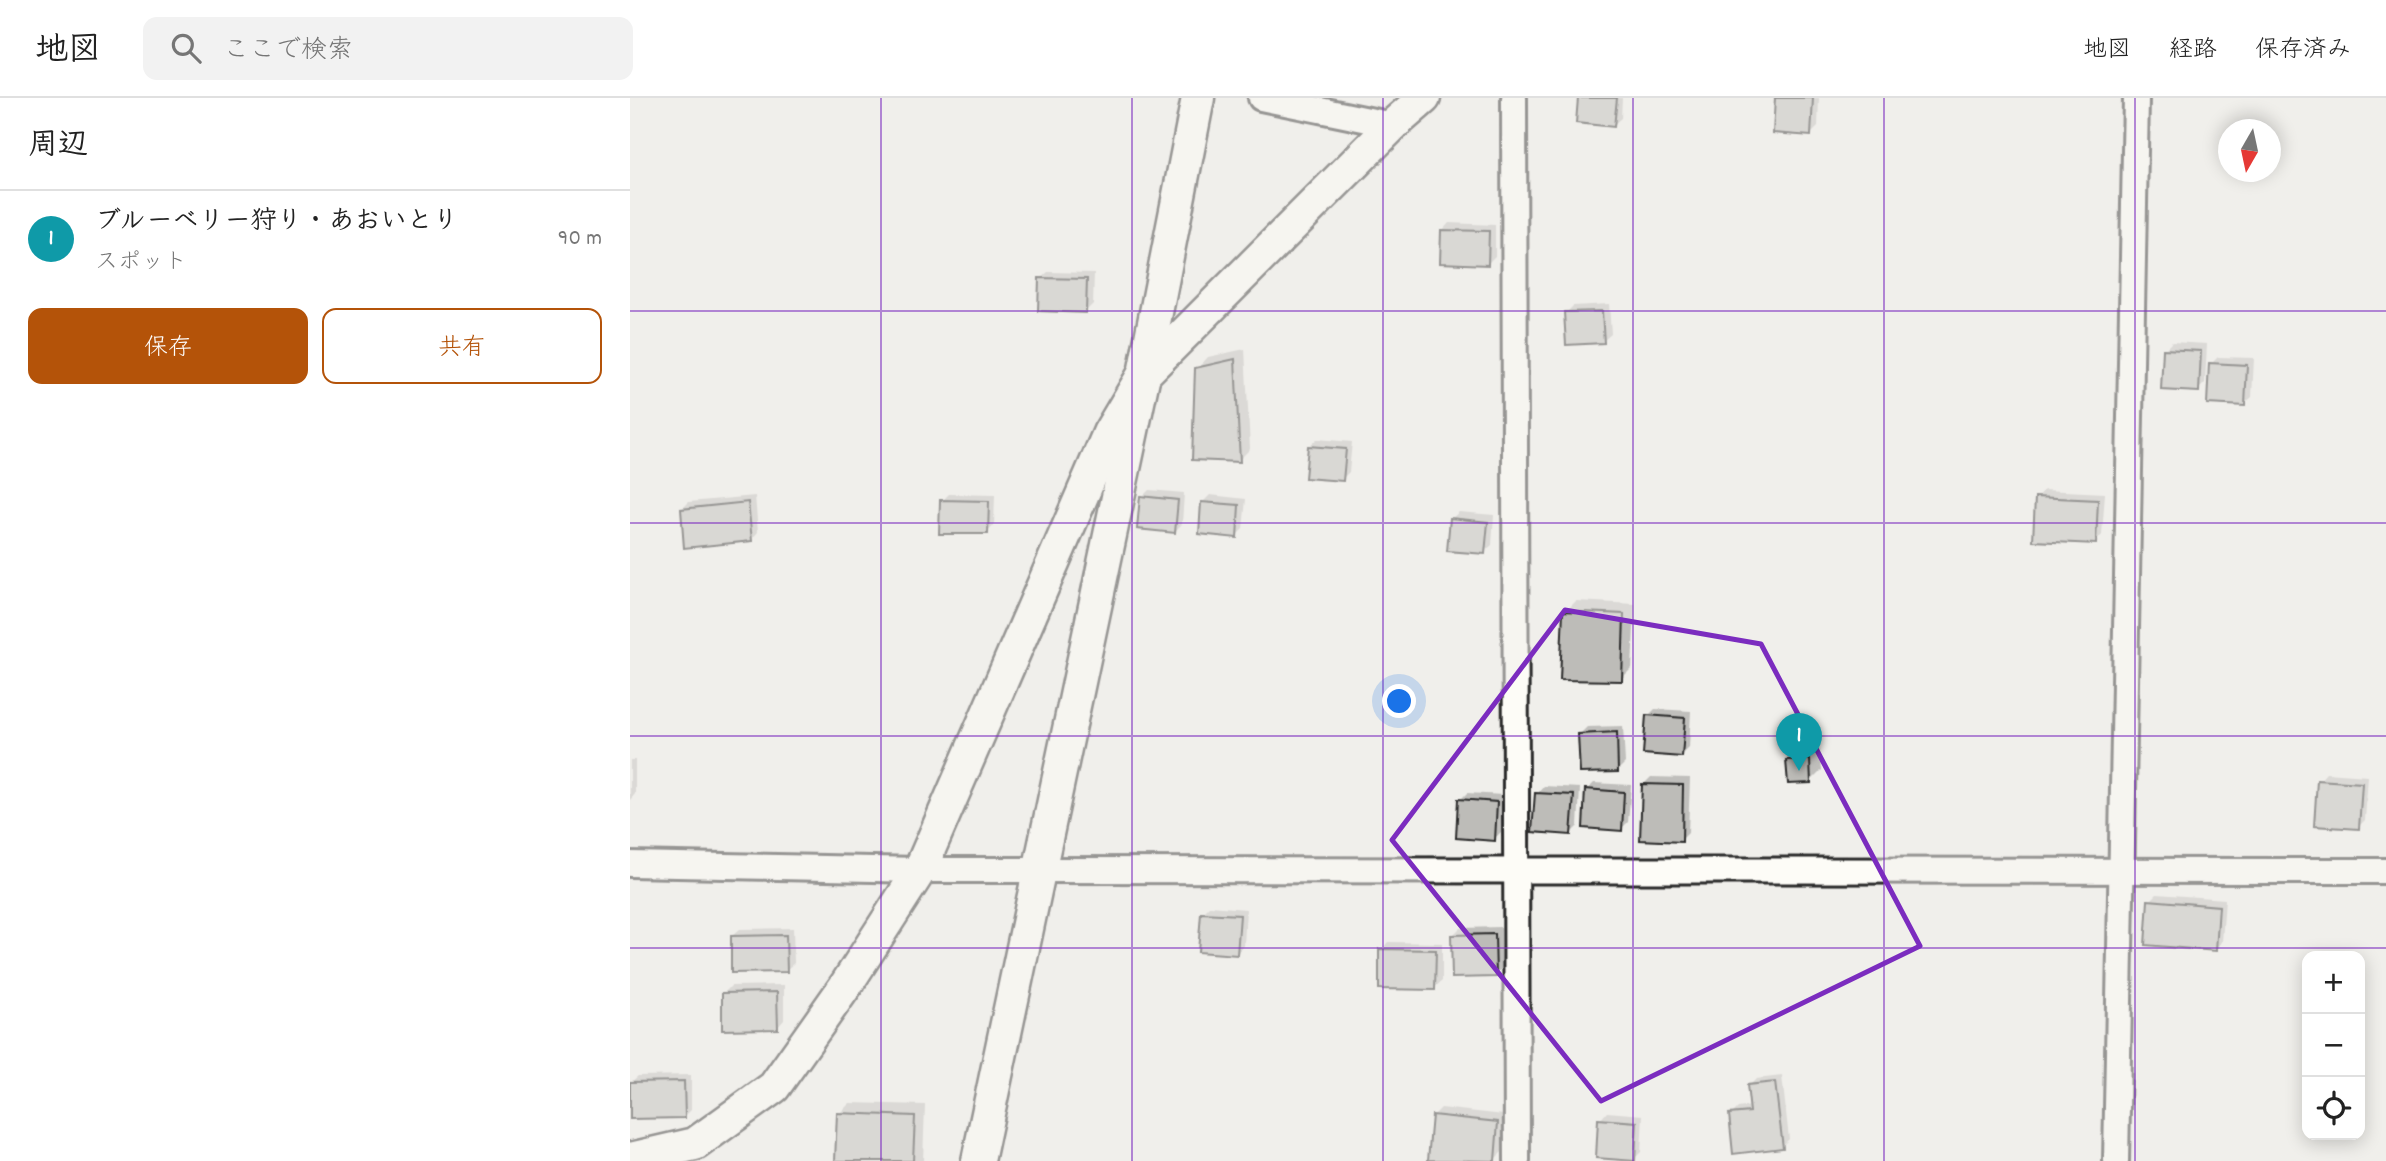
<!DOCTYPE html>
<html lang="ja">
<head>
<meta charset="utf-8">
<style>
  body { margin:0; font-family:Dekko,"Klee One",sans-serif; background:#f2f2f2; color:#222 }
  .controls { position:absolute; right:21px; bottom:21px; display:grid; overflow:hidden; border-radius:14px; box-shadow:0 4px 18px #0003 }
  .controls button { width:63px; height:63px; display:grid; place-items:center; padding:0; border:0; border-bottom:2px solid #e0e0e0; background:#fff; color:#222; font:35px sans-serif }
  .compass { position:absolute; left:1588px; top:21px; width:63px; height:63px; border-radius:50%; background:#fff; box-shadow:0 4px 18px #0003; rotate:189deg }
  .you { position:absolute; left:770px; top:604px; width:24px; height:24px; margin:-18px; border:5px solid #fff; border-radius:50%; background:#1a73e8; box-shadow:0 0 0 10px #1a73e833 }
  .badge { display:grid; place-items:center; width:46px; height:46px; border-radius:50%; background:#b45309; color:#fff; font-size:23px; font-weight:700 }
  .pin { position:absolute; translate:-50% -58px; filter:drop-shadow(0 2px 4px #0008) }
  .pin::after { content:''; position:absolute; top:37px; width:24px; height:21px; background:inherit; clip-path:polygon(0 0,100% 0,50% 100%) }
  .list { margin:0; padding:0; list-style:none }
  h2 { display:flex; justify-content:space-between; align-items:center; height:91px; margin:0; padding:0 28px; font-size:30px }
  h2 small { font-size:23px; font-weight:400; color:#767676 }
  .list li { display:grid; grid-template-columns:46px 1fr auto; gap:21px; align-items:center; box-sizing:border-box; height:98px; padding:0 28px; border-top:2px solid #e0e0e0 }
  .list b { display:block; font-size:26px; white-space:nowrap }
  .list p { margin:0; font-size:23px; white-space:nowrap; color:#767676 }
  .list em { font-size:23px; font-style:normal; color:#767676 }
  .actions { display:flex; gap:14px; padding:21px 28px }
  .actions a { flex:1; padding:16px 0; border:2px solid #b45309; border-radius:14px; text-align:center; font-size:24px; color:#b45309 }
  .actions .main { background:#b45309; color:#fff }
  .icon { flex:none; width:38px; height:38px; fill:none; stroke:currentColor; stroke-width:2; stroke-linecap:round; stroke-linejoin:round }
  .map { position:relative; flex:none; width:1756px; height:1063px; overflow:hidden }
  header { display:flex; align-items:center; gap:42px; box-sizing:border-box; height:98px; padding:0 35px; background:#fff; border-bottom:2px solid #e0e0e0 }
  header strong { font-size:33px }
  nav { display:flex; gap:38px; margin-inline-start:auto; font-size:24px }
  .search { width:490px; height:63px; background:#f2f2f2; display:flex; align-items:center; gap:18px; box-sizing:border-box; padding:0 24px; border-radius:14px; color:#767676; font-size:26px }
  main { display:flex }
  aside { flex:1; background:#fff }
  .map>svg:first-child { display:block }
  .shadow { fill:#0003 }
  .building { fill:#bdbcb8; stroke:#2b2b2b; stroke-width:2 }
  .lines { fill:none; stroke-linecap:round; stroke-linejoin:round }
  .minor-casing { stroke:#2b2b2b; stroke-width:30 }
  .tertiary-casing { stroke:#2b2b2b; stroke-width:37 }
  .minor { stroke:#fdfcf7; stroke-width:24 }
  .tertiary { stroke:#fdfcf7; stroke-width:32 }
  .marked { fill:none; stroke:#7b2cbf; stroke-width:5; stroke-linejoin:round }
  .grid { fill:none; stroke:#7b2cbf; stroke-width:2; stroke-opacity:0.55 }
</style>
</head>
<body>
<header>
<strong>地図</strong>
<div class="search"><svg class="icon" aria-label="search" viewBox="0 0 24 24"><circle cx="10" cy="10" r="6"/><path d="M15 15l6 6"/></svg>ここで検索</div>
<nav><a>地図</a><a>経路</a><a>保存済み</a></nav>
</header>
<main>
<aside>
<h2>周辺<small></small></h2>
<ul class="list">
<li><span class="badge" style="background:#0f9aa8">1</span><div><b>ブルーベリー狩り・あおいとり</b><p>スポット</p></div><em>90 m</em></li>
</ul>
<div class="actions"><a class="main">保存</a><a>共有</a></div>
</aside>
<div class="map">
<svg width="1756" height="1063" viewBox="0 0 1756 1063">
  <rect width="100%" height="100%" fill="#f0efeb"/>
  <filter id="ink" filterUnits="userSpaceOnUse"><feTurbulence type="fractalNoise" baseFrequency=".0143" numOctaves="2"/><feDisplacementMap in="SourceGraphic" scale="14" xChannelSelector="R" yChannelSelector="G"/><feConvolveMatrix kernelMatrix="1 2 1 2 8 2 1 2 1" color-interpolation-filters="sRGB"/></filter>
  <g filter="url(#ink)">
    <!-- shadow -->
    <g class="shadow">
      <path d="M 950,0 L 992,0 L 991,20 L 983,27 Z"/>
      <path d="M 1147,0 L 1189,0 L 1188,29 L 1181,36 Z"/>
      <path d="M 819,125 L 865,127 L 865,158 L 858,165 L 812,133 Z"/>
      <path d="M 418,174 L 464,175 L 463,206 L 456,213 L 410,181 Z"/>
      <path d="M 979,206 L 981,236 L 973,243 L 936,215 L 943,208 Z"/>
      <path d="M 1542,244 L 1577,246 L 1575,285 L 1568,292 L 1535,251 Z"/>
      <path d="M 615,251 L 620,351 L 609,362 L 567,271 L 578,259 Z"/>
      <path d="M 1588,259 L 1624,260 L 1622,299 L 1614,306 L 1581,266 Z"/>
      <path d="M 687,341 L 722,344 L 719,374 L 712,381 L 679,348 Z"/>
      <path d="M 519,392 L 554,395 L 552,426 L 545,433 L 512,399 Z"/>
      <path d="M 1414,392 L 1475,395 L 1472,437 L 1465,445 L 1407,400 Z"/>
      <path d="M 319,396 L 365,397 L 364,427 L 357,435 L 312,403 Z"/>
      <path d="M 580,397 L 616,401 L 613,431 L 606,438 L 573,404 Z"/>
      <path d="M 125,398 L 128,434 L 121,442 L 52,411 L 59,404 Z"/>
      <path d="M 829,414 L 864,417 L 862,447 L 854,454 L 821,421 Z"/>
      <path d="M 946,503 L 1005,506 L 1002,570 L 991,581 L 935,514 Z"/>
      <path d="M 1025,611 L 1061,613 L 1059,650 L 1052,657 L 1018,618 Z"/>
      <path d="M 993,628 L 995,665 L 988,672 L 950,636 L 957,629 Z"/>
      <path d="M 1190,651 L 1192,672 L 1181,683 L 1158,662 L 1169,652 Z"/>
      <path d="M 0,662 L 5,662 L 5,696 L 0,702 Z"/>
      <path d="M 1696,675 L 1738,678 L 1735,722 L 1728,729 L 1689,683 Z"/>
      <path d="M 1021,679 L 1060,680 L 1058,735 L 1051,742 L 1014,686 Z"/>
      <path d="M 964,685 L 1001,687 L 998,724 L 991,731 L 957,692 Z"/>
      <path d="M 914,688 L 950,690 L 948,728 L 941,735 L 907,696 Z"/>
      <path d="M 837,695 L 874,697 L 871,734 L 864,741 L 830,702 Z"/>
      <path d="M 1527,796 L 1595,801 L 1592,844 L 1585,851 L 1520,803 Z"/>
      <path d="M 580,808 L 616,811 L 614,848 L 607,855 L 573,815 Z"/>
      <path d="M 871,829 L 872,870 L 865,877 L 823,837 L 830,830 Z"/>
      <path d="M 163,830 L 164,865 L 156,872 L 102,838 L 110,831 Z"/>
      <path d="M 758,844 L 812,845 L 812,883 L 804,890 L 751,852 Z"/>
      <path d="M 154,887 L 154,922 L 147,930 L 93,896 L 101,888 Z"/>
      <path d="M 61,977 L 61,1012 L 54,1019 L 0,985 L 8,978 Z"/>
      <path d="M 1152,978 L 1159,1041 L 1152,1048 L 1101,1017 L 1108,1010 L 1121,1008 L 1119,988 L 1126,981 Z"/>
      <path d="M 220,1005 L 295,1007 L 293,1063 L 207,1063 L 209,1016 Z"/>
      <path d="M 811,1010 L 874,1017 L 872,1054 L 865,1061 L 804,1017 Z"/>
      <path d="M 977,1014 L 1013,1017 L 1011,1054 L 1004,1061 L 970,1022 Z"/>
    </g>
    <!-- building -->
    <g class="building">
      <path d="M 948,0 L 987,0 L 984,29 L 946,25 Z"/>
      <path d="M 1145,0 L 1183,0 L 1181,38 L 1143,35 Z"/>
      <path d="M 811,132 L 859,133 L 858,167 L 810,165 Z"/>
      <path d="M 409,180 L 457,181 L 456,215 L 408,213 Z"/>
      <path d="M 972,213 L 974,245 L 936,247 L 934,214 Z"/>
      <path d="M 1533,251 L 1571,253 L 1569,294 L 1531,292 Z"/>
      <path d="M 605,261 L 610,364 L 562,362 L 565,270 Z"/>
      <path d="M 1579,265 L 1617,267 L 1615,308 L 1577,306 Z"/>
      <path d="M 678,348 L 716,351 L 713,383 L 675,380 Z"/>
      <path d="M 510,398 L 548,402 L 545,435 L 507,431 Z"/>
      <path d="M 1405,399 L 1468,402 L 1466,446 L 1403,443 Z"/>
      <path d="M 310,402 L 359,403 L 358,436 L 309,436 Z"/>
      <path d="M 118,404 L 122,443 L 54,450 L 51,411 Z"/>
      <path d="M 571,404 L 609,407 L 607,440 L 569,436 Z"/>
      <path d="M 820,420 L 858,424 L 855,456 L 817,453 Z"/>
      <path d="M 933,513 L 994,516 L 992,583 L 930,582 Z"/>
      <path d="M 1016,617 L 1055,620 L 1052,659 L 1013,656 Z"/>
      <path d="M 987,634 L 988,674 L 950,675 L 948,636 Z"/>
      <path d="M 1180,661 L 1181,685 L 1158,686 L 1156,662 Z"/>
      <path d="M 1687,682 L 1732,685 L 1729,731 L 1684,728 Z"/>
      <path d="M 1012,686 L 1053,687 L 1052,744 L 1010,742 Z"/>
      <path d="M 955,691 L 994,694 L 992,733 L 953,730 Z"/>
      <path d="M 905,695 L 944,697 L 941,737 L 902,734 Z"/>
      <path d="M 828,701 L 867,704 L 865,743 L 826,740 Z"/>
      <path d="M 1518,802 L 1589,808 L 1586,853 L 1515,847 Z"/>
      <path d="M 571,815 L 610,817 L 607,857 L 568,854 Z"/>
      <path d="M 865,836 L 866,879 L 822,880 L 821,837 Z"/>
      <path d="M 156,837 L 157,874 L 101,875 L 101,838 Z"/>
      <path d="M 749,851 L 806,852 L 805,892 L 749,891 Z"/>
      <path d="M 147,894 L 148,931 L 92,932 L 92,895 Z"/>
      <path d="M 54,983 L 55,1020 L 0,1021 L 0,984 Z"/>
      <path d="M 1145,984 L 1153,1050 L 1103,1056 L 1099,1016 L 1120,1014 L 1117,987 Z"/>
      <path d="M 207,1015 L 285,1018 L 283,1063 L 205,1063 Z"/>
      <path d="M 802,1017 L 868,1024 L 865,1063 L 798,1062 Z"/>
      <path d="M 968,1021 L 1007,1024 L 1005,1063 L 966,1060 Z"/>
    </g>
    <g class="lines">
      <defs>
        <g id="minor">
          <path d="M 631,0 L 763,27"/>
          <path d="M 884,0 L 887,1063"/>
          <path d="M 0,766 L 290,772 L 1756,773"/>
          <path d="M 1486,1063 L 1506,0"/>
        </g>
        <g id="tertiary">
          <path d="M 0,1061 L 65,1046 L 144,989 L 216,887 L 290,772 L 479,335 L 514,276 L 763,27 L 794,0"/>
          <path d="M 348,1063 L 514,276 L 568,0"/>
        </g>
      </defs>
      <!-- minor casing -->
      <use href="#minor" class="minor-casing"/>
      <!-- tertiary casing -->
      <use href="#tertiary" class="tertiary-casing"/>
      <!-- minor -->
      <use href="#minor" class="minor"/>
      <!-- tertiary -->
      <use href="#tertiary" class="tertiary"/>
    </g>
  </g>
  <!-- marked area -->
  <path d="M0 0H1756V1063H0ZM 935,512 L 1131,546 L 1290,848 L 971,1003 L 762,742 Z" fill="#f0efeb" fill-opacity=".55" fill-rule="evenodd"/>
  <path class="marked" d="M 935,512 L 1131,546 L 1290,848 L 971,1003 L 762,742 Z"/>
  <!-- grid -->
  <path class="grid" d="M 251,0 L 251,1063M 502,0 L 502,1063M 753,0 L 753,1063M 1003,0 L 1003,1063M 1254,0 L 1254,1063M 1505,0 L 1505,1063M 0,213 L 1756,213M 0,425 L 1756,425M 0,638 L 1756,638M 0,850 L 1756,850"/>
</svg>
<div class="controls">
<button>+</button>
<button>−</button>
<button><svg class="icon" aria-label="locate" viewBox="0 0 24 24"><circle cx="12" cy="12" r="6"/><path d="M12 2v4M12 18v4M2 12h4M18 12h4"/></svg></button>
</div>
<svg class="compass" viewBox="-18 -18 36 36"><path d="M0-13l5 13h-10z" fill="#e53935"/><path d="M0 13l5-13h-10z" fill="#767676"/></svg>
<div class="you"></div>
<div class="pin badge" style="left:1169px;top:673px;background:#0f9aa8">1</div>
</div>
</main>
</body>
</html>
